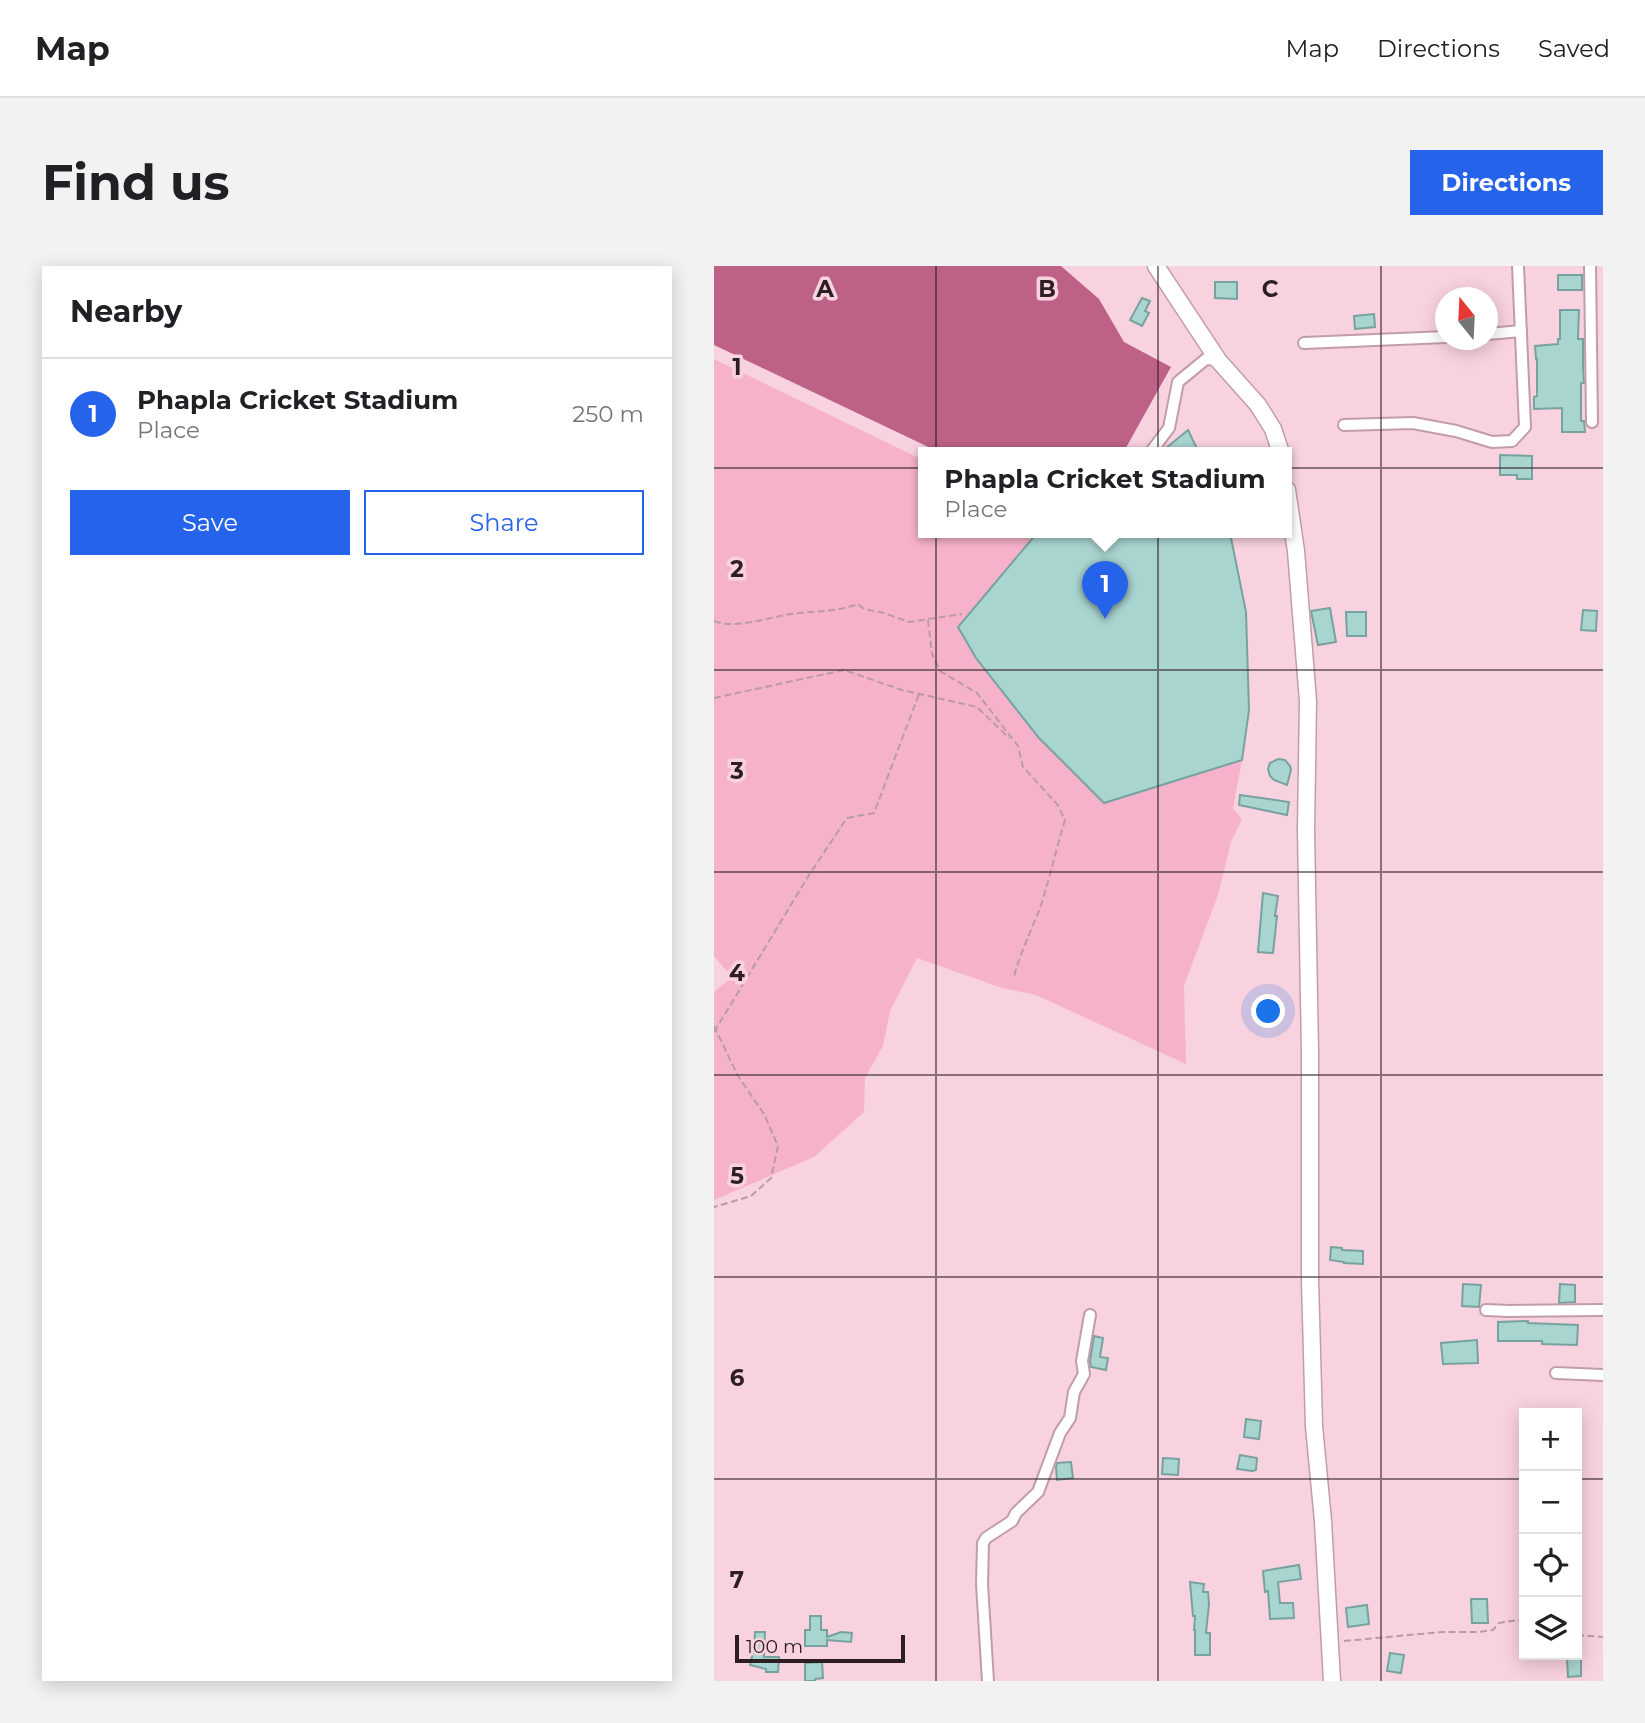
<!DOCTYPE html>
<html lang="en">
<head>
<meta charset="utf-8">
<style>
  body { margin:0; font-family:Montserrat,sans-serif; background:#f2f2f2; color:#202124 }
  .controls { position:absolute; right:21px; bottom:21px; display:grid; overflow:hidden; border-radius:0px; box-shadow:0 4px 18px #0003 }
  .controls button { width:63px; height:63px; display:grid; place-items:center; padding:0; border:0; border-bottom:2px solid #e0e0e0; background:#fff; color:#202124; font:35px sans-serif }
  .compass { position:absolute; left:721px; top:21px; width:63px; height:63px; border-radius:50%; background:#fff; box-shadow:0 4px 18px #0003; rotate:342deg }
  .scale { position:absolute; left:21px; bottom:18px; width:170px; box-sizing:border-box; padding-left:7px; border:4px solid #2c1e23; border-top:0; font-size:19px; line-height:24px; white-space:nowrap; color:#2c1e23; -webkit-text-stroke:5px #f9d2df; paint-order:stroke }
  .you { position:absolute; left:555px; top:746px; width:24px; height:24px; margin:-18px; border:5px solid #fff; border-radius:50%; background:#1a73e8; box-shadow:0 0 0 10px #1a73e833 }
  .badge { display:grid; place-items:center; width:46px; height:46px; border-radius:50%; background:#2563eb; color:#fff; font-size:23px; font-weight:700 }
  .pin { position:absolute; translate:-50% -58px; filter:drop-shadow(0 2px 4px #0008) }
  .pin::after { content:''; position:absolute; top:37px; width:24px; height:21px; background:inherit; clip-path:polygon(0 0,100% 0,50% 100%) }
  .popup { position:absolute; left:204px; top:181px; width:374px; height:91px; box-sizing:border-box; display:grid; place-content:center; border-radius:0px; background:#fff; filter:drop-shadow(0 2px 5px #0005); font-size:23px; white-space:nowrap; color:#757577 }
  .popup b { font-size:26px; color:#202124 }
  .popup::after { content:''; position:absolute; left:50%; top:100%; margin-left:-14px; border:14px solid transparent; border-top-color:#fff }
  .list { margin:0; padding:0; list-style:none }
  h2 { display:flex; justify-content:space-between; align-items:center; height:91px; margin:0; padding:0 28px; font-size:30px }
  h2 small { font-size:23px; font-weight:400; color:#757577 }
  .list li { display:grid; grid-template-columns:46px 1fr auto; gap:21px; align-items:center; box-sizing:border-box; height:112px; padding:0 28px; border-top:2px solid #e0e0e0 }
  .list b { display:block; font-size:26px; white-space:nowrap }
  .list p { margin:0; font-size:23px; white-space:nowrap; color:#757577 }
  .list em { font-size:23px; font-style:normal; color:#757577 }
  .actions { display:flex; gap:14px; padding:21px 28px }
  .actions a { flex:1; padding:16px 0; border:2px solid #2563eb; border-radius:0px; text-align:center; font-size:24px; color:#2563eb }
  .actions .main { background:#2563eb; color:#fff }
  .icon { flex:none; width:38px; height:38px; fill:none; stroke:currentColor; stroke-width:2; stroke-linecap:round; stroke-linejoin:round }
  .map { position:relative; flex:none; width:889px; height:1415px; overflow:hidden; border-radius:0px }
  header { display:flex; align-items:center; gap:42px; box-sizing:border-box; height:98px; padding:0 35px; background:#fff; border-bottom:2px solid #e0e0e0 }
  header strong { font-size:33px }
  nav { display:flex; gap:38px; margin-inline-start:auto; font-size:24px }
  .intro { display:flex; align-items:center; justify-content:space-between; box-sizing:border-box; height:168px; padding:0 42px }
  h1 { margin:0; font-size:49px }
  .button { padding:18px 32px; border-radius:0px; background:#2563eb; color:#fff; font-size:24px; font-weight:700 }
  main { display:flex; gap:42px; padding:0 42px }
  aside { flex:1; background:#fff; border-radius:0px; box-shadow:0 4px 18px #0003 }
  .map>svg:first-child { display:block }
  .green { fill:#f6b2ca }
  .water { fill:#bd6286 }
  .building { fill:#a9d5d1; stroke:#78a29f; stroke-width:2 }
  .lines { fill:none; stroke-linecap:round; stroke-linejoin:round }
  .street-casing { stroke:#c29da9; stroke-width:14 }
  .secondary-casing { stroke:#c29da9; stroke-width:19 }
  .path { stroke:#ba9ba5; stroke-width:2; stroke-dasharray:7 3.5; stroke-linecap:butt }
  .street { stroke:#fff; stroke-width:10 }
  .secondary { stroke:#fff; stroke-width:16 }
  .grid { fill:none; stroke:#2c1e23; stroke-width:2; stroke-opacity:0.55 }
  .grid-label { font-size:23px; text-anchor:middle; font-weight:bold; fill:#2c1e23; stroke:#f9d2df; stroke-width:7; stroke-linejoin:round; paint-order:stroke }
</style>
</head>
<body>
<header>
<strong>Map</strong>
<nav><a>Map</a><a>Directions</a><a>Saved</a></nav>
</header>
<div class="intro"><h1>Find us</h1><a class="button">Directions</a></div>
<main>
<aside>
<h2>Nearby<small></small></h2>
<ul class="list">
<li><span class="badge">1</span><div><b>Phapla Cricket Stadium</b><p>Place</p></div><em>250 m</em></li>
</ul>
<div class="actions"><a class="main">Save</a><a>Share</a></div>
</aside>
<div class="map">
<svg width="889" height="1415" viewBox="0 0 889 1415">
  <rect width="100%" height="100%" fill="#f9d2df"/>
  <!-- green -->
  <path class="green" d="M 0,93 L 209,194 L 209,267 L 323,267 L 244,361 L 262,392 L 325,472 L 389,537 L 528,494 L 519,543 L 528,553 L 517,576 L 504,629 L 470,720 L 472,798 L 322,729 L 288,722 L 203,692 L 176,745 L 169,780 L 151,812 L 150,846 L 100,891 L 0,934 L 0,726 L 18,711 L 0,690 Z"/>
  <!-- water -->
  <path class="water" d="M 0,0 L 347,0 L 385,33 L 410,76 L 457,101 L 409,187 L 227,187 L 0,79 Z"/>
  <!-- building -->
  <g class="building">
    <rect x="844" y="9" width="24" height="15"/>
    <path d="M 501,16 L 523,16 L 523,33 L 501,32 Z"/>
    <path d="M 428,32 L 436,35 L 431,45 L 435,47 L 428,60 L 416,54 Z"/>
    <path d="M 846,44 L 865,44 L 864,73 L 869,73 L 869,101 L 870,117 L 867,117 L 867,155 L 870,155 L 871,166 L 848,166 L 848,142 L 820,143 L 820,131 L 823,130 L 823,93 L 822,93 L 821,80 L 844,78 L 844,73 L 846,73 Z"/>
    <path d="M 660,48 L 661,61 L 641,63 L 640,50 Z"/>
    <path d="M 474,164 L 485,187 L 446,187 Z"/>
    <path d="M 786,189 L 818,190 L 818,213 L 803,213 L 803,209 L 786,209 Z"/>
    <path d="M 323,267 L 516,267 L 532,346 L 535,444 L 528,494 L 390,537 L 325,472 L 262,392 L 244,361 Z"/>
    <path d="M 616,342 L 622,376 L 604,379 L 597,345 Z"/>
    <path d="M 869,344 L 883,345 L 882,365 L 867,364 Z"/>
    <path d="M 632,346 L 652,346 L 652,370 L 633,370 Z"/>
    <path d="M 564,493 L 571,494 L 576,500 L 577,504 L 573,519 L 560,514 L 556,510 L 554,503 L 556,497 Z"/>
    <path d="M 526,529 L 575,536 L 573,549 L 525,539 Z"/>
    <path d="M 549,627 L 564,630 L 561,650 L 563,650 L 559,687 L 544,686 Z"/>
    <path d="M 617,981 L 628,982 L 628,984 L 649,985 L 649,998 L 630,997 L 630,996 L 616,994 Z"/>
    <path d="M 749,1018 L 767,1019 L 765,1041 L 748,1040 Z"/>
    <path d="M 846,1018 L 861,1019 L 861,1036 L 845,1037 Z"/>
    <path d="M 814,1055 L 814,1057 L 864,1059 L 863,1079 L 828,1078 L 828,1075 L 784,1075 L 784,1056 Z"/>
    <path d="M 380,1070 L 389,1072 L 386,1091 L 394,1092 L 392,1104 L 377,1101 L 376,1095 Z"/>
    <path d="M 763,1074 L 764,1097 L 729,1098 L 727,1077 Z"/>
    <path d="M 532,1153 L 547,1155 L 545,1173 L 530,1171 Z"/>
    <path d="M 526,1189 L 543,1192 L 542,1204 L 538,1205 L 523,1203 Z"/>
    <path d="M 449,1192 L 465,1193 L 464,1209 L 448,1208 Z"/>
    <path d="M 357,1196 L 359,1212 L 343,1214 L 342,1201 L 343,1197 Z"/>
    <path d="M 585,1299 L 587,1313 L 564,1316 L 566,1337 L 579,1337 L 580,1352 L 556,1353 L 554,1325 L 551,1326 L 549,1305 Z"/>
    <path d="M 476,1316 L 490,1318 L 489,1326 L 494,1326 L 495,1338 L 492,1367 L 496,1367 L 496,1389 L 481,1389 L 481,1364 L 480,1364 L 481,1350 L 479,1350 Z"/>
    <path d="M 757,1333 L 773,1333 L 774,1357 L 758,1357 Z"/>
    <path d="M 653,1339 L 655,1358 L 634,1361 L 632,1342 Z"/>
    <path d="M 96,1350 L 107,1350 L 107,1364 L 113,1364 L 113,1371 L 127,1366 L 138,1367 L 137,1376 L 113,1374 L 113,1380 L 91,1380 L 91,1364 L 96,1364 Z"/>
    <path d="M 41,1366 L 51,1366 L 50,1391 L 65,1391 L 64,1406 L 52,1406 L 52,1403 L 36,1399 L 40,1382 Z"/>
    <path d="M 676,1387 L 690,1389 L 687,1407 L 673,1405 Z"/>
    <path d="M 867,1391 L 867,1410 L 854,1411 L 853,1392 Z"/>
    <path d="M 108,1396 L 109,1412 L 101,1413 L 101,1415 L 91,1415 L 91,1397 Z"/>
  </g>
  <g class="lines">
    <defs>
      <g id="street">
        <path d="M 876,0 L 878,156"/>
        <path d="M 774,68 L 807,65"/>
        <path d="M 590,77 L 732,71"/>
        <path d="M 630,159 L 699,157 L 742,165 L 778,176 L 798,175 L 811,161 L 804,0"/>
        <path d="M 436,187 L 455,162 L 464,116 L 492,93 L 504,94"/>
        <path d="M 772,1044 L 795,1045 L 889,1044"/>
        <path d="M 842,1107 L 889,1109"/>
        <path d="M 274,1415 L 268,1318 L 269,1277 L 272,1272 L 298,1255 L 302,1247 L 324,1226 L 346,1167 L 356,1152 L 360,1126 L 370,1108 L 368,1095 L 376,1049"/>
      </g>
      <g id="secondary">
        <path d="M 442,0 L 504,94 L 544,139 L 559,163 L 567,187"/>
        <path d="M 573,224 L 582,285 L 594,435 L 592,564 L 596,786 L 596,1014 L 600,1160 L 609,1255 L 618,1415"/>
      </g>
    </defs>
    <!-- street casing -->
    <use href="#street" class="street-casing"/>
    <!-- secondary casing -->
    <use href="#secondary" class="secondary-casing"/>
    <!-- path -->
    <g class="path">
      <path d="M 214,354 L 218,388 L 226,405 L 263,427 L 304,480 L 309,501 L 343,538 L 351,554 C 342,583 336,611 327,639 C 318,664 306,686 300,711"/>
      <path d="M 0,355 C 21,364 55,351 77,348 C 100,345 123,346 144,338 L 150,343 L 170,347 L 195,356 L 248,348"/>
      <path d="M 0,432 L 130,404 L 188,424 L 263,441 L 295,472"/>
      <path d="M 0,760 L 24,810 L 50,848 L 64,880 L 57,912 L 37,930 L 0,941"/>
      <path d="M 0,766 L 95,609 L 133,552 L 160,547 L 205,428"/>
      <path d="M 863,1369 L 889,1371"/>
      <path d="M 630,1375 L 728,1366 L 764,1366 L 779,1364 L 785,1357 L 804,1354 L 810,1356"/>
    </g>
    <!-- street -->
    <use href="#street" class="street"/>
    <!-- secondary -->
    <use href="#secondary" class="secondary"/>
  </g>
  <!-- grid -->
  <path class="grid" d="M 222,0 L 222,1415M 444,0 L 444,1415M 667,0 L 667,1415M 0,202 L 889,202M 0,404 L 889,404M 0,606 L 889,606M 0,809 L 889,809M 0,1011 L 889,1011M 0,1213 L 810,1213M 863,1213 L 889,1213"/>
  <g class="grid-label">
    <text x="111" y="31">A</text>
    <text x="333" y="31">B</text>
    <text x="556" y="31">C</text>
    <text x="23" y="109">1</text>
    <text x="23" y="311">2</text>
    <text x="23" y="513">3</text>
    <text x="23" y="715">4</text>
    <text x="23" y="918">5</text>
    <text x="23" y="1120">6</text>
    <text x="23" y="1322">7</text>
  </g>
</svg>
<div class="controls">
<button>+</button>
<button>−</button>
<button><svg class="icon" aria-label="locate" viewBox="0 0 24 24"><circle cx="12" cy="12" r="6"/><path d="M12 2v4M12 18v4M2 12h4M18 12h4"/></svg></button>
<button><svg class="icon" aria-label="layers" viewBox="0 0 24 24"><path d="M12 4l9 5-9 5-9-5zM3 14l9 5 9-5"/></svg></button>
</div>
<svg class="compass" viewBox="-18 -18 36 36"><path d="M0-13l5 13h-10z" fill="#e53935"/><path d="M0 13l5-13h-10z" fill="#757577"/></svg>
<div class="scale">100 m</div>
<div class="you"></div>
<div class="pin badge" style="left:391px;top:353px">1</div>
<div class="popup"><b>Phapla Cricket Stadium</b>Place</div>
</div>
</main>
</body>
</html>
